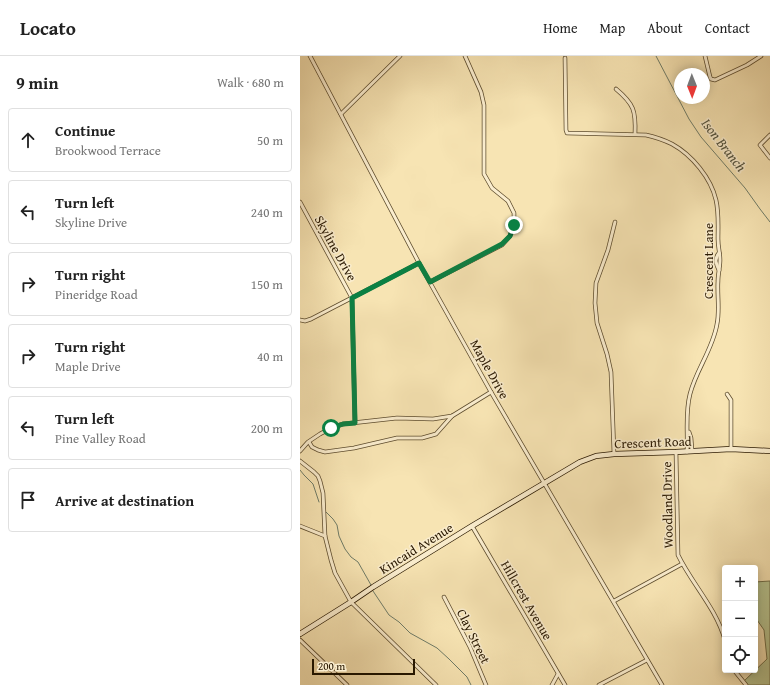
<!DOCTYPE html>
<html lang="en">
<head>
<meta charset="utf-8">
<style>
  body { margin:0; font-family:"Gentium Book Plus",serif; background:#f2f2f2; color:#222 }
  .controls { position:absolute; right:12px; bottom:12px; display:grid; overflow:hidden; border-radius:4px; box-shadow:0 2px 10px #0003 }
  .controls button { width:36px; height:36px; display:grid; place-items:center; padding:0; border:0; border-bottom:1px solid #e0e0e0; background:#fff; color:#222; font:20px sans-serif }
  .compass { position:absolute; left:374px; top:12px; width:36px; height:36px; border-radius:50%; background:#fff; box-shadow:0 2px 10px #0003; rotate:179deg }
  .scale { position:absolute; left:12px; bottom:10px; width:103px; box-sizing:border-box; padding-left:4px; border:2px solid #291800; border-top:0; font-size:11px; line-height:14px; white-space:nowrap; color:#291800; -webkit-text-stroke:3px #faedce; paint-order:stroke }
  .stop { position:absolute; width:12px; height:12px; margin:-9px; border:3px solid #0b8043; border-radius:50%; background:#fff }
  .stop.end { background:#0b8043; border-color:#fff; box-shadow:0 1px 4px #0008 }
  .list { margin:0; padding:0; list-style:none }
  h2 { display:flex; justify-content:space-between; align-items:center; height:52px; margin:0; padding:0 16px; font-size:17px }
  h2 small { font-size:13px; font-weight:400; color:#767676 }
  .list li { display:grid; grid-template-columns:26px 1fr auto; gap:12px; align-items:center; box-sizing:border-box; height:64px; margin:0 8px 8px; padding:0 8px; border:1px solid #e0e0e0; border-radius:4px }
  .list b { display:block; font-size:15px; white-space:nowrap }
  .list p { margin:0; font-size:13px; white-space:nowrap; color:#767676 }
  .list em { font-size:13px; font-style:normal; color:#767676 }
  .icon { flex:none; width:22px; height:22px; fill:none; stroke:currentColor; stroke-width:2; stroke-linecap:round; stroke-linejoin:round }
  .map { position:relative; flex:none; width:470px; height:629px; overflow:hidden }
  header { display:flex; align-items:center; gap:24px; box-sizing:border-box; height:56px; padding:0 20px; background:#fff; border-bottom:1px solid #e0e0e0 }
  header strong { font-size:19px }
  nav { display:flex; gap:22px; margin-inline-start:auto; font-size:14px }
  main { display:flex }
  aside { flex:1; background:#fff }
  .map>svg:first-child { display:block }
  .green { fill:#b7c591; stroke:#706e48 }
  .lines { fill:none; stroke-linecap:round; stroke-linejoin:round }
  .stream { stroke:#6f7c68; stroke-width:1 }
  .street-casing { stroke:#5c4b2d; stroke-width:4.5 }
  .secondary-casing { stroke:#291800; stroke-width:6 }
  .street { stroke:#faedce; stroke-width:3 }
  .secondary { stroke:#faedce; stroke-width:4.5 }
  .route { stroke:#0b8043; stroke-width:5 }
  .labels { text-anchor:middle; stroke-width:3; stroke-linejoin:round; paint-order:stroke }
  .street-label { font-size:13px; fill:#291800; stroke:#faedce }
  .water-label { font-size:14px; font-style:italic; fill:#52523d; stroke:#faedce }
</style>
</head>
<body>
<header>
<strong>Locato</strong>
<nav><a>Home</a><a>Map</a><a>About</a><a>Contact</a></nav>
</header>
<main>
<aside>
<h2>9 min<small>Walk · 680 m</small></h2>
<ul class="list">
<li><svg class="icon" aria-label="ahead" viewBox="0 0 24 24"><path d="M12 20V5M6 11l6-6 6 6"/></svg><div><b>Continue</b><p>Brookwood Terrace</p></div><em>50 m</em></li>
<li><svg class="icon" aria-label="left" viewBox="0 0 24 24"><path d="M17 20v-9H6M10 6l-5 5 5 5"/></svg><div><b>Turn left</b><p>Skyline Drive</p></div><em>240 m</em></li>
<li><svg class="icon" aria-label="right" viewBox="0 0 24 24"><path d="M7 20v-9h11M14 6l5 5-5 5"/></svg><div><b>Turn right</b><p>Pineridge Road</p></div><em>150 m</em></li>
<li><svg class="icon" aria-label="right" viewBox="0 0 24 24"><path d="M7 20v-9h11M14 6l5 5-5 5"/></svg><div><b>Turn right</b><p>Maple Drive</p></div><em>40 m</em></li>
<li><svg class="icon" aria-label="left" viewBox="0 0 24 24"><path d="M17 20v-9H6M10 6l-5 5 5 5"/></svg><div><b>Turn left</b><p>Pine Valley Road</p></div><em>200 m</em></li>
<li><svg class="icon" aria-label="arrive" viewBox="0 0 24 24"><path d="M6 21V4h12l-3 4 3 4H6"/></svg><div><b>Arrive at destination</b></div></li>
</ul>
</aside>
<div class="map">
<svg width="470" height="629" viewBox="0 0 470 629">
  <rect width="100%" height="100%" fill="#f7e4b3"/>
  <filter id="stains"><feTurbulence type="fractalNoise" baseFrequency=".005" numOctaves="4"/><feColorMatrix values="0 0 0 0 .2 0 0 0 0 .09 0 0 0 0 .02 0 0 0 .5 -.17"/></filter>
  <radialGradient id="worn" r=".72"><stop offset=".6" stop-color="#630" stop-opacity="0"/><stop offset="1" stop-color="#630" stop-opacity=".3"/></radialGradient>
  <!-- green -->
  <path class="green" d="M 470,525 L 470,629 L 446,629 L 444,625 L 467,603 L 464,574 L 455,561 L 455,526 Z"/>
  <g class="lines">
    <!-- stream -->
    <g class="stream">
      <path d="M 356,0 L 389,63 L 401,81 L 445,132 L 460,153 L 470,166"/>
      <path d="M 0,414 L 4,419 L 13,428 L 19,446"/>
      <path d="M 25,455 L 33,463 L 37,469 L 39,480 L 45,493 L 51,501 L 58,506 L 71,529"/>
      <path d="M 73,535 L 89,559 L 99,566 L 110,577 L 137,592 L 149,603 L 167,621 L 171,629"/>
    </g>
    <defs>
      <g id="street">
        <path d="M 10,0 L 119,207 L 191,336 L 362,629"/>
        <path d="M 405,0 L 410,21 L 411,23 L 415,24 L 447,9 L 461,0"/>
        <path d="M 265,2 L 266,74 L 267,77 L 346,79 C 355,81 364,84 372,88 C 392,99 411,122 416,144 C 419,157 418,170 418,183 C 418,191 420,197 420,204 C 420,211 418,218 418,225 C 417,239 420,254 417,268 C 413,293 396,314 390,338 C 385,357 388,376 387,396"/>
        <path d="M 316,33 C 334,48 336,55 335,78"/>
        <path d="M 41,58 L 100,0"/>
        <path d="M 470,79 L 460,89 L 470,102"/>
        <path d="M 0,146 L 52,242 L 55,367"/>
        <path d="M 419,214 C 416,208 414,203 419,197"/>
        <path d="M 130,226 L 202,189 L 210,180 L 214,169 L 214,157 L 208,145 L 192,132 L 184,118 L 184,49 L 181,36 L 165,0"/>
        <path d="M 0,264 L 5,265 L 11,263 L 119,207"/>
        <path d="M 427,338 L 431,344 L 431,393"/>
        <path d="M 389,376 L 391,382 L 392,395"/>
        <path d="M 9,386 L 12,391 L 18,394 L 25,396 L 54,392 L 97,382 L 122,382 L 136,378 L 152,360"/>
        <path d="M 0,395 L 8,386 L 20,378 L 31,372 L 43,368 L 97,362 L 133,363 L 152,360 L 191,336"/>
        <path d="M 376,396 L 378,499 C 392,528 416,552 425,584"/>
        <path d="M 314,398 L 311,316 L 307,298 L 297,267 L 295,247 L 296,227 L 308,194 L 315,166"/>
        <path d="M 0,405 L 14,416 L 18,420 L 20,425 L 23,437 L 25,480 L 31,504 L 35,517 L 51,546 L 136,629"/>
        <path d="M 0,470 L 25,480"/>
        <path d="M 172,470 L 265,629"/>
        <path d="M 144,541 L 170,591 L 186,629"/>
        <path d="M 314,545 L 382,508"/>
        <path d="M 0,584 L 47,629"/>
        <path d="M 434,614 L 446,629"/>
        <path d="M 252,629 L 258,618"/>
        <path d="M 299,629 L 347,604"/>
      </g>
      <path id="secondary" d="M 0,578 L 51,546 L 73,531 L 172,470 L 280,406 L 296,400 L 314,398 L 376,396 L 431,393 L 470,395"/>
    </defs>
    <!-- street casing -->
    <use href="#street" class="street-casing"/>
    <!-- secondary casing -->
    <use href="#secondary" class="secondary-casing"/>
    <!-- street -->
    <use href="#street" class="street"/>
    <!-- secondary -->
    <use href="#secondary" class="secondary"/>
  </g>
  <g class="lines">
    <!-- route -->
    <path class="route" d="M 31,372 L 43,368 L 55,367 L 52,242 L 119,207 L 130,226 L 202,188 L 210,180 L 214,169"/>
  </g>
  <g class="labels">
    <!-- street labels -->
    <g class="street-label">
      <text transform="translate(36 192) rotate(61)" y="5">Skyline Drive</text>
      <text transform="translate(408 205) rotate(-90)" y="5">Crescent Lane</text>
      <text transform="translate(190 313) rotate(61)" y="5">Maple Drive</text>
      <text transform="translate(353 386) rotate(-2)" y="5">Crescent Road</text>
      <text transform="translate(367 449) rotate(-91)" y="5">Woodland Drive</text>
      <text transform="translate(116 492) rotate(-32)" y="5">Kincaid Avenue</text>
      <text transform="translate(227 544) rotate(60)" y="5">Hillcrest Avenue</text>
      <text transform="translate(174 580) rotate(64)" y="5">Clay Street</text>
    </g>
    <!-- water labels -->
    <g class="water-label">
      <text transform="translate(424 89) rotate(52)" y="5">Ison Branch</text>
    </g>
  </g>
  <rect width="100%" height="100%" filter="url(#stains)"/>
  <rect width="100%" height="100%" fill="url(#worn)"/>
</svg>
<div class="controls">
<button>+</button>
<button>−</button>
<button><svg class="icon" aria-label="locate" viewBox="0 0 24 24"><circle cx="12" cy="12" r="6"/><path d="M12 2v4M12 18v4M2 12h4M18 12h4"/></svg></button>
</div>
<svg class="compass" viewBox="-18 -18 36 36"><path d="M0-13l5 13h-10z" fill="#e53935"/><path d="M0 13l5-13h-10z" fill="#767676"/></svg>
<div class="scale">200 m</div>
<div class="stop" style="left:31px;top:372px"></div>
<div class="stop end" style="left:214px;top:169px"></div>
</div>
</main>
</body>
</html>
